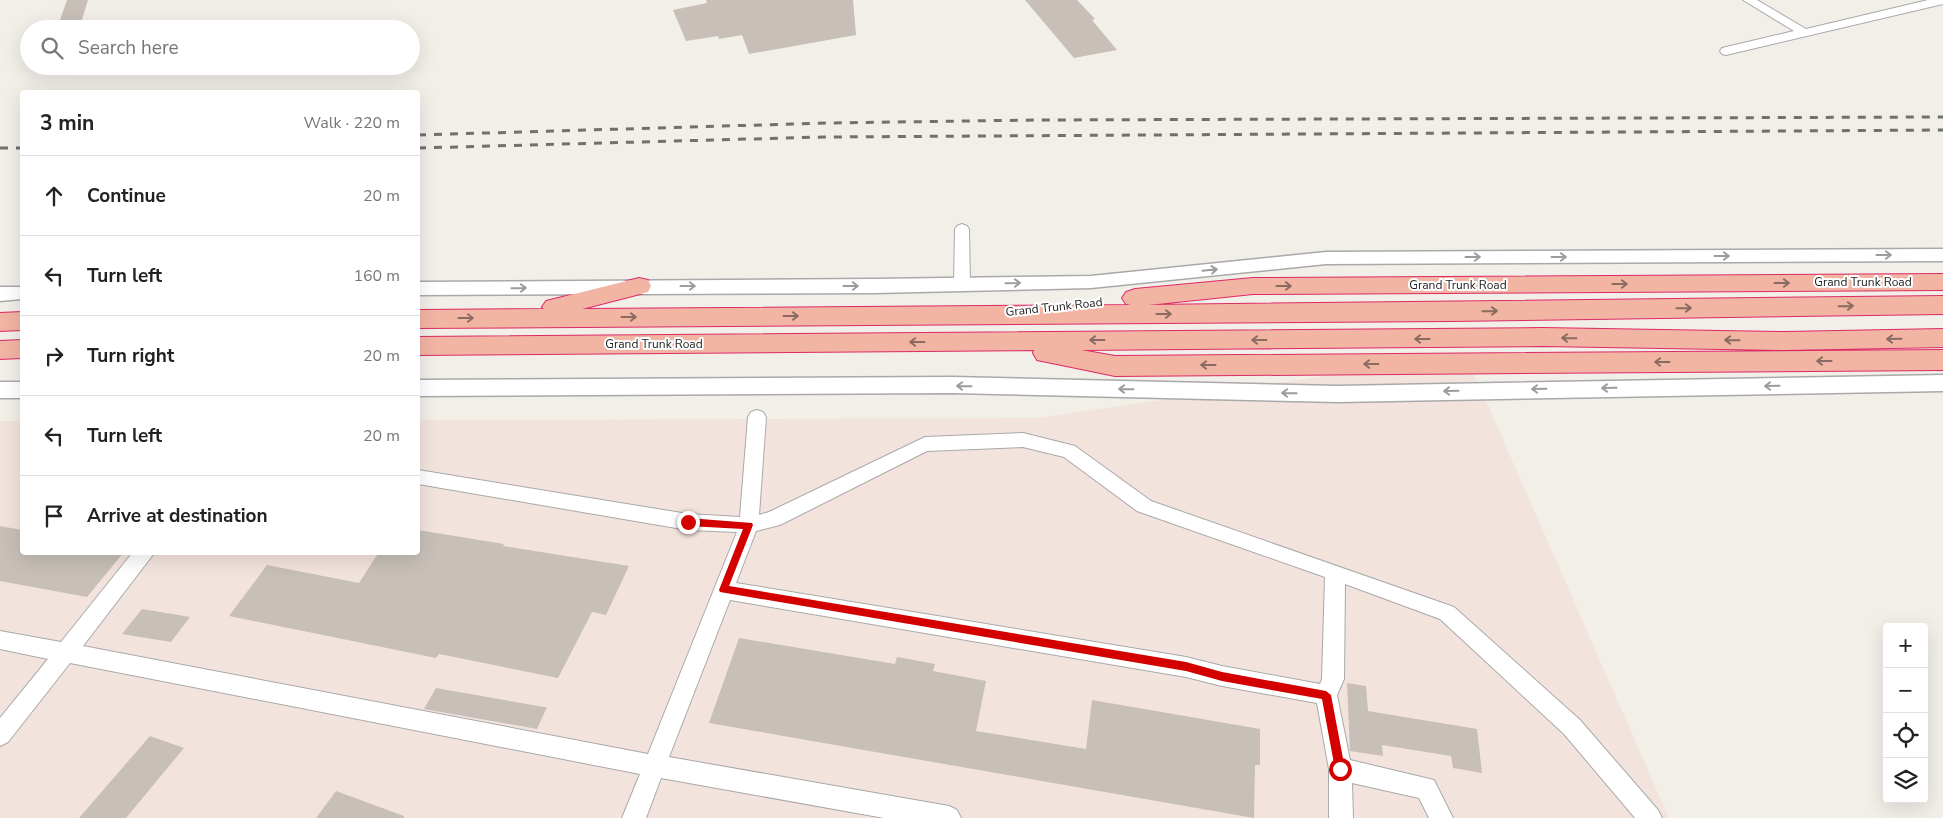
<!DOCTYPE html>
<html lang="en">
<head>
<meta charset="utf-8">
<style>
  body { margin:0; font-family:"Nunito Sans",sans-serif; background:#f6f6f6; color:#222 }
  .controls { position:absolute; right:15px; bottom:15px; display:grid; overflow:hidden; border-radius:5px; box-shadow:0 5px 20px #0002 }
  .controls button { width:45px; height:45px; display:grid; place-items:center; padding:0; border:0; border-bottom:1px solid #e0e0e0; background:#fff; color:#222; font:25px sans-serif }
  .stop { position:absolute; width:15px; height:15px; margin:-11px; border:4px solid #d40000; border-radius:50%; background:#fff }
  .stop.end { background:#d40000; border-color:#fff; box-shadow:0 1px 5px #0008 }
  .list { margin:0; padding:0; list-style:none }
  h2 { display:flex; justify-content:space-between; align-items:center; height:65px; margin:0; padding:0 20px; font-size:21px }
  h2 small { font-size:16px; font-weight:400; color:#767676 }
  .list li { display:grid; grid-template-columns:32px 1fr auto; gap:15px; align-items:center; box-sizing:border-box; height:80px; padding:0 20px; border-top:1px solid #e0e0e0 }
  .list b { display:block; font-size:19px; white-space:nowrap }
  .list em { font-size:16px; font-style:normal; color:#767676 }
  .icon { flex:none; width:28px; height:28px; fill:none; stroke:currentColor; stroke-width:2; stroke-linecap:round; stroke-linejoin:round }
  .map { position:relative; flex:none; width:1943px; height:818px; overflow:hidden }
  .search { position:absolute; background:#fff; box-shadow:0 5px 20px #0002; left:20px; top:20px; width:400px; height:55px; display:flex; align-items:center; gap:12px; box-sizing:border-box; padding:0 18px; border-radius:28px; color:#767676; font-size:19px }
  .panel { position:absolute; background:#fff; box-shadow:0 5px 20px #0002; left:20px; top:90px; width:400px; height:465px; border-radius:5px }
  .map>svg:first-child { display:block }
  .military { fill:#f3e3dd }
  .building { fill:#c7bfb8 }
  .lines { fill:none; stroke-linecap:round; stroke-linejoin:round }
  .minor-casing { stroke:#a9a9a9; stroke-width:2 }
  .tertiary-casing { stroke:#a9a9a9; stroke-width:3 }
  .trunk-casing { stroke:#dc2a67; stroke-width:2 }
  .minor { fill:#fff; fill-rule:evenodd }
  .tertiary { fill:#fff; fill-rule:evenodd }
  .trunk { fill:#f2b4a3; fill-rule:evenodd }
  .rail { stroke:#707070; stroke-width:3; stroke-dasharray:8 8; stroke-linecap:butt }
  .oneway { stroke:#9c9c9c }
  .oneway2 { stroke:#8a6b62 }
  .route { fill:#d40000 }
  .labels { text-anchor:middle; stroke-width:4; stroke-linejoin:round; paint-order:stroke }
  .street-label { font-size:12px; fill:#222; stroke:#fff }
</style>
</head>
<body>
<div class="map">
<svg width="1943" height="818" viewBox="0 0 1943 818">
  <rect width="100%" height="100%" fill="#f2efe9"/>
  <!-- military -->
  <path class="military" d="M 1463,356 L 1480,387 L 1669,818 L 0,818 L 0,421 L 22,421 L 22,552 L 418,552 L 418,420 L 1037,418 Z"/>
  <!-- building -->
  <g class="building">
    <path d="M 67,0 L 88,0 L 79,29 L 57,29 Z"/>
    <path d="M 706,0 L 853,0 L 856,35 L 749,54 L 742,35 L 719,39 L 718,36 L 686,41 L 673,10 L 707,3 Z"/>
    <path d="M 1025,0 L 1077,0 L 1095,19 L 1092,20 L 1117,50 L 1074,58 Z"/>
    <path d="M 0,526 L 22,530 L 22,552 L 124,552 L 87,597 L 0,581 Z"/>
    <path d="M 418,530 L 504,544 L 503,546 L 629,566 L 606,615 L 592,612 L 558,678 L 439,654 L 436,658 L 229,616 L 267,565 L 359,583 L 379,552 L 418,552 Z"/>
    <path d="M 142,609 L 190,617 L 171,642 L 122,634 Z"/>
    <path d="M 739,638 L 895,664 L 897,657 L 935,664 L 933,671 L 986,681 L 976,731 L 1086,749 L 1092,700 L 1260,729 L 1260,765 L 1255,765 L 1254,818 L 709,723 Z"/>
    <path d="M 1347,683 L 1366,686 L 1368,711 L 1477,729 L 1482,773 L 1453,768 L 1451,756 L 1382,745 L 1383,756 L 1350,751 Z"/>
    <path d="M 436,688 L 544,707 L 547,707 L 537,729 L 424,709 Z"/>
    <path d="M 150,736 L 184,748 L 126,818 L 79,818 Z"/>
    <path d="M 336,791 L 404,816 L 404,818 L 316,818 Z"/>
  </g>
  <g class="lines">
    <defs>
      <g id="minor">
        <path d="M 1743,0 L 1757,0 L 1806,29 L 1928,0 L 1943,0 L 1943,4 L 1726,55 L 1722,54 L 1720,51 L 1722,48 L 1794,31 Z"/>
        <path d="M 962,224 L 967,226 L 969,229 L 970,284 L 968,288 L 962,289 L 956,288 L 954,284 L 955,229 L 957,226 Z"/>
        <path d="M 757,410 L 763,412 L 766,417 L 759,515 L 769,512 L 925,437 L 1023,433 L 1075,446 L 1151,501 L 1454,607 L 1580,720 L 1658,810 L 1662,818 L 1635,818 L 1564,734 L 1440,619 L 1345,584 L 1344,679 L 1337,695 L 1350,760 L 1434,780 L 1453,818 L 1429,818 L 1419,798 L 1352,783 L 1353,818 L 1329,818 L 1329,769 L 1317,703 L 1222,686 L 1186,677 L 730,600 L 669,757 L 949,806 L 957,810 L 961,818 L 884,818 L 661,778 L 646,818 L 622,818 L 640,774 L 70,663 L 8,742 L 0,746 L 0,718 L 48,659 L 0,649 L 0,631 L 61,642 L 133,552 L 155,552 L 83,646 L 648,754 L 737,532 L 688,530 L 418,484 L 418,470 L 688,514 L 740,517 L 748,417 L 751,412 ZM 1023,447 L 1064,457 L 1137,511 L 1325,577 L 1322,679 L 1320,684 L 1222,666 L 1186,657 L 736,583 L 756,531 L 780,525 L 927,451 Z"/>
      </g>
      <g id="tertiary">
        <path d="M 1943,249 L 1943,261 L 1326,264 L 1091,288 L 874,293 L 418,295 L 418,282 L 874,279 L 1091,276 L 1326,252 Z"/>
        <path d="M 0,287 L 22,287 L 22,299 L 0,301 Z"/>
        <path d="M 1943,375 L 1943,391 L 1338,402 L 952,393 L 418,396 L 418,380 L 952,377 L 1338,386 Z"/>
        <rect x="0" y="382" width="22" height="16"/>
      </g>
      <g id="trunk">
        <path d="M 1943,274 L 1943,290 L 1253,294 L 1148,305 L 1943,296 L 1943,314 L 1451,321 L 418,328 L 418,310 L 544,309 L 542,307 L 546,301 L 639,278 L 648,280 L 651,286 L 648,292 L 582,309 L 1131,305 L 1126,304 L 1122,298 L 1126,292 L 1135,289 L 1253,278 Z"/>
        <path d="M 22,312 L 22,330 L 0,331 L 0,313 Z"/>
        <path d="M 1543,328 L 1785,332 L 1943,329 L 1943,347 L 1785,350 L 1543,346 L 1081,350 L 1115,356 L 1943,350 L 1943,370 L 1115,376 L 1037,360 L 1033,353 L 1034,350 L 418,355 L 418,337 Z"/>
        <path d="M 22,340 L 22,358 L 0,359 L 0,341 Z"/>
      </g>
    </defs>
    <!-- minor casing -->
    <use href="#minor" class="minor-casing"/>
    <!-- tertiary casing -->
    <use href="#tertiary" class="tertiary-casing"/>
    <!-- trunk casing -->
    <use href="#trunk" class="trunk-casing"/>
    <!-- minor -->
    <use href="#minor" class="minor"/>
    <!-- tertiary -->
    <use href="#tertiary" class="tertiary"/>
    <!-- trunk -->
    <use href="#trunk" class="trunk"/>
    <!-- rail -->
    <g class="rail">
      <path d="M 418,135 L 827,123 L 1037,120 L 1943,117"/>
      <path d="M 0,148 L 22,148"/>
      <path d="M 418,148 L 823,137 L 1943,130"/>
    </g>
  </g>
  <!-- one-way arrows -->
  <defs><path id="oneway-shaft" d="M-6 0H5M1.5-3L5.5 0L1.5 3" fill="none" stroke-width="1.6" stroke-linecap="round" stroke-linejoin="round" transform="scale(1.25)"/></defs>
  <g class="oneway">
    <use href="#oneway-shaft" transform="translate(1884 255)"/>
    <use href="#oneway-shaft" transform="translate(1722 256)"/>
    <use href="#oneway-shaft" transform="translate(1473 257)"/>
    <use href="#oneway-shaft" transform="translate(1559 257)"/>
    <use href="#oneway-shaft" transform="translate(1210 270) rotate(-6)"/>
    <use href="#oneway-shaft" transform="translate(1013 283) rotate(-1)"/>
    <use href="#oneway-shaft" transform="translate(688 286)"/>
    <use href="#oneway-shaft" transform="translate(851 286)"/>
    <use href="#oneway-shaft" transform="translate(519 288) rotate(-1)"/>
    <use href="#oneway-shaft" transform="translate(964 386) rotate(-179)"/>
    <use href="#oneway-shaft" transform="translate(1772 386) rotate(179)"/>
    <use href="#oneway-shaft" transform="translate(1609 388) rotate(179)"/>
    <use href="#oneway-shaft" transform="translate(1126 389) rotate(-179)"/>
    <use href="#oneway-shaft" transform="translate(1539 389) rotate(179)"/>
    <use href="#oneway-shaft" transform="translate(1451 391) rotate(179)"/>
    <use href="#oneway-shaft" transform="translate(1289 393) rotate(-179)"/>
  </g>
  <g class="oneway2">
    <use href="#oneway-shaft" transform="translate(1782 283)"/>
    <use href="#oneway-shaft" transform="translate(1620 284)"/>
    <use href="#oneway-shaft" transform="translate(1284 286)"/>
    <use href="#oneway-shaft" transform="translate(1846 306) rotate(-1)"/>
    <use href="#oneway-shaft" transform="translate(1684 308) rotate(-1)"/>
    <use href="#oneway-shaft" transform="translate(1490 311) rotate(-1)"/>
    <use href="#oneway-shaft" transform="translate(1164 314)"/>
    <use href="#oneway-shaft" transform="translate(791 316)"/>
    <use href="#oneway-shaft" transform="translate(629 317)"/>
    <use href="#oneway-shaft" transform="translate(466 318)"/>
    <use href="#oneway-shaft" transform="translate(1569 338) rotate(-179)"/>
    <use href="#oneway-shaft" transform="translate(1422 339) rotate(180)"/>
    <use href="#oneway-shaft" transform="translate(1894 339) rotate(179)"/>
    <use href="#oneway-shaft" transform="translate(1097 340) rotate(180)"/>
    <use href="#oneway-shaft" transform="translate(1259 340) rotate(180)"/>
    <use href="#oneway-shaft" transform="translate(1732 340) rotate(-179)"/>
    <use href="#oneway-shaft" transform="translate(917 342) rotate(180)"/>
    <use href="#oneway-shaft" transform="translate(1824 361) rotate(180)"/>
    <use href="#oneway-shaft" transform="translate(1662 362) rotate(180)"/>
    <use href="#oneway-shaft" transform="translate(1371 364) rotate(180)"/>
    <use href="#oneway-shaft" transform="translate(1208 365) rotate(180)"/>
  </g>
  <!-- route -->
  <path class="route" d="M 688,518 L 752,523 L 753,525 L 729,586 L 1186,662 L 1222,672 L 1326,691 L 1331,695 L 1345,769 L 1344,772 L 1340,774 L 1336,772 L 1335,769 L 1322,699 L 1222,681 L 1186,671 L 720,592 L 719,590 L 743,529 L 688,526 L 683,522 Z"/>
  <g class="labels">
    <!-- street labels -->
    <g class="street-label">
      <text x="1863" y="286">Grand Trunk Road</text>
      <text x="1458" y="289">Grand Trunk Road</text>
      <text transform="translate(1054 307) rotate(-6)" y="4">Grand Trunk Road</text>
      <text x="654" y="348">Grand Trunk Road</text>
    </g>
  </g>
</svg>
<div class="controls">
<button>+</button>
<button>−</button>
<button><svg class="icon" aria-label="locate" viewBox="0 0 24 24"><circle cx="12" cy="12" r="6"/><path d="M12 2v4M12 18v4M2 12h4M18 12h4"/></svg></button>
<button><svg class="icon" aria-label="layers" viewBox="0 0 24 24"><path d="M12 4l9 5-9 5-9-5zM3 14l9 5 9-5"/></svg></button>
</div>
<div class="stop" style="left:1340px;top:769px"></div>
<div class="stop end" style="left:688px;top:522px"></div>
<div class="search"><svg class="icon" aria-label="search" viewBox="0 0 24 24"><circle cx="10" cy="10" r="6"/><path d="M15 15l6 6"/></svg>Search here</div>
<section class="panel">
<h2>3 min<small>Walk · 220 m</small></h2>
<ul class="list">
<li><svg class="icon" aria-label="ahead" viewBox="0 0 24 24"><path d="M12 20V5M6 11l6-6 6 6"/></svg><div><b>Continue</b></div><em>20 m</em></li>
<li><svg class="icon" aria-label="left" viewBox="0 0 24 24"><path d="M17 20v-9H6M10 6l-5 5 5 5"/></svg><div><b>Turn left</b></div><em>160 m</em></li>
<li><svg class="icon" aria-label="right" viewBox="0 0 24 24"><path d="M7 20v-9h11M14 6l5 5-5 5"/></svg><div><b>Turn right</b></div><em>20 m</em></li>
<li><svg class="icon" aria-label="left" viewBox="0 0 24 24"><path d="M17 20v-9H6M10 6l-5 5 5 5"/></svg><div><b>Turn left</b></div><em>20 m</em></li>
<li><svg class="icon" aria-label="arrive" viewBox="0 0 24 24"><path d="M6 21V4h12l-3 4 3 4H6"/></svg><div><b>Arrive at destination</b></div></li>
</ul>
</section>
</div>
</body>
</html>
